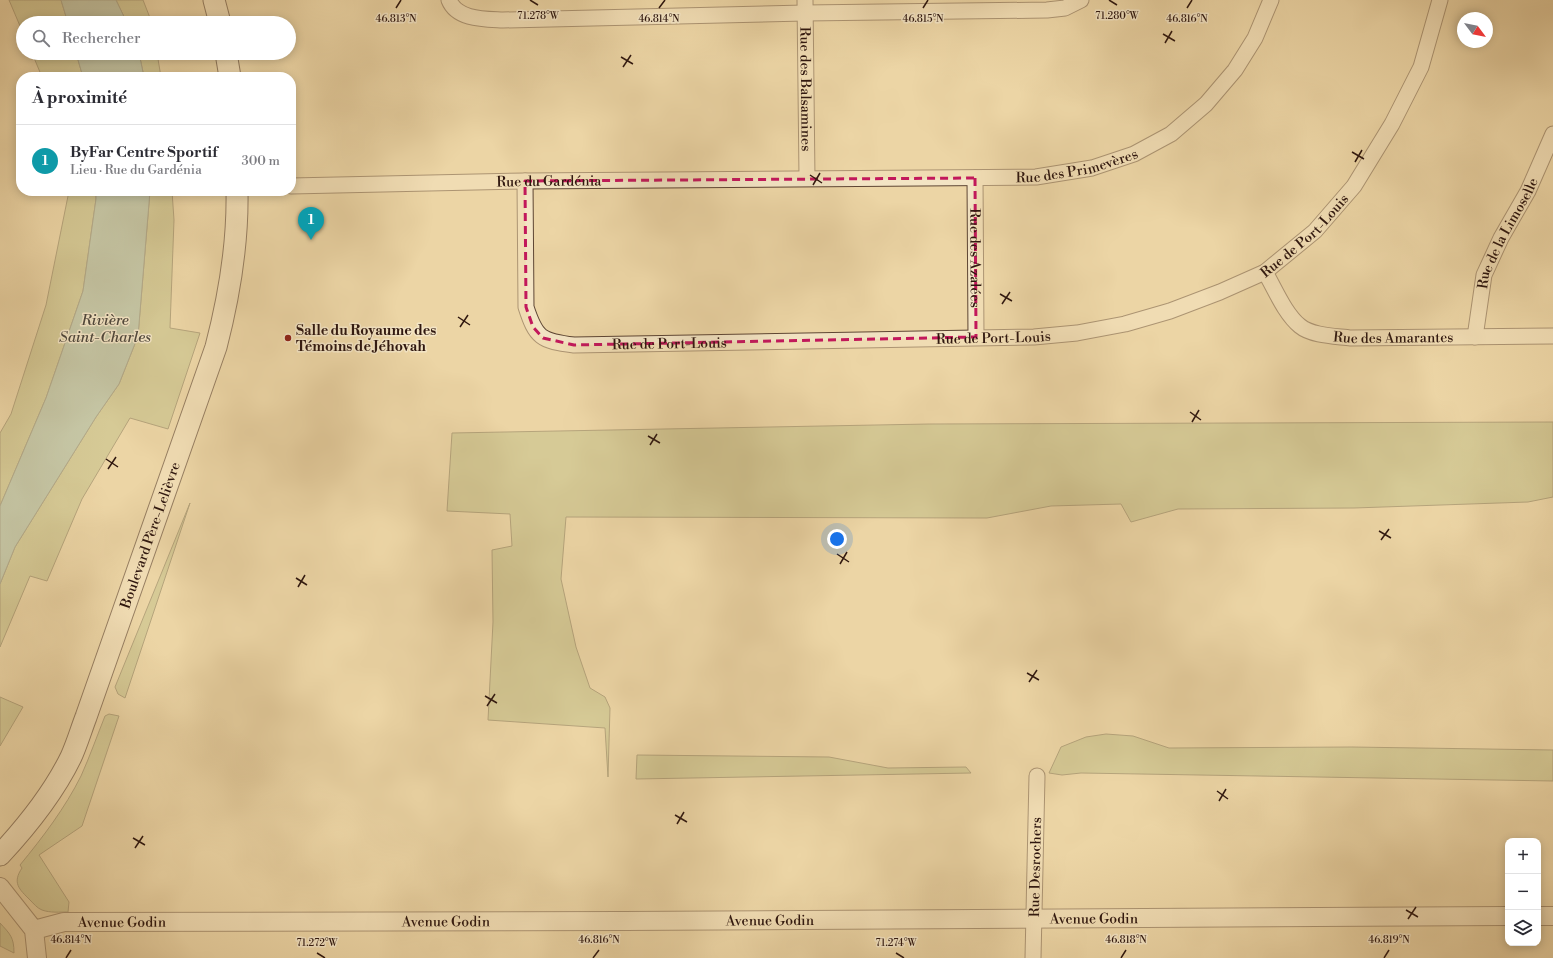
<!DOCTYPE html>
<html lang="fr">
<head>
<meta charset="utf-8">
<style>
  body { margin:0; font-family:"Libre Bodoni",serif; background:#f7f7f7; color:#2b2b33 }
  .controls { position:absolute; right:12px; bottom:12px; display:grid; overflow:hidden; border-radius:8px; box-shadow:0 2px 10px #0003 }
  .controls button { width:36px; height:36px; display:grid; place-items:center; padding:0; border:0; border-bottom:1px solid #e1e1e2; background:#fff; color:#2b2b33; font:20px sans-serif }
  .compass { position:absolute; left:1457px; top:12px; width:36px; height:36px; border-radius:50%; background:#fff; box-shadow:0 2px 10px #0003; rotate:122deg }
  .you { position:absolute; left:837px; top:539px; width:14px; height:14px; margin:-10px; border:3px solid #fff; border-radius:50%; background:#1a73e8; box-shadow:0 0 0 6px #1a73e833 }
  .badge { display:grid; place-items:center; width:26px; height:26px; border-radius:50%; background:#8f2418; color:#fff; font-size:13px; font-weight:700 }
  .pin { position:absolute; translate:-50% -33px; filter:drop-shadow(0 1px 2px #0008) }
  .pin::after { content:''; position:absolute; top:21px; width:14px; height:12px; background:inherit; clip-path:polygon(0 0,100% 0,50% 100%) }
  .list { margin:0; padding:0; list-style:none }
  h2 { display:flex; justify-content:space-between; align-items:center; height:52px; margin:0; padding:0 16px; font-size:17px }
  h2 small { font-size:13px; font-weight:400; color:#7c7c81 }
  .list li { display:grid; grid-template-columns:26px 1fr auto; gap:12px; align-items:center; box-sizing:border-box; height:72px; padding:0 16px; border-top:1px solid #e1e1e2 }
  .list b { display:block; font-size:15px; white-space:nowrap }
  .list p { margin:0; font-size:13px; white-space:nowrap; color:#7c7c81 }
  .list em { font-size:13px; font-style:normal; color:#7c7c81 }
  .icon { flex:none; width:22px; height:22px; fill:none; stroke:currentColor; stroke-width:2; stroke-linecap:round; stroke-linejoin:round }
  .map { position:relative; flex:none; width:1553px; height:958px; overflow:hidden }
  .search { position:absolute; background:#fff; box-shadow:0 2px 10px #0003; left:16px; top:16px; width:280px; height:44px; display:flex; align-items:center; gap:10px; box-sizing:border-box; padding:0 14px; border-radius:22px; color:#7c7c81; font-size:15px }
  .panel { position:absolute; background:#fff; box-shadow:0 2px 10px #0003; left:16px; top:72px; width:280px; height:124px; border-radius:16px }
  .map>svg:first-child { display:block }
  .green { fill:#babc84; stroke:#746a4a }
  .water { fill:#99b9a8; stroke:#6f786b }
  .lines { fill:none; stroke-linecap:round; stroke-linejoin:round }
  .minor-casing { stroke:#5e4634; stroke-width:17 }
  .tertiary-casing { stroke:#5e4634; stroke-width:20 }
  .secondary-casing { stroke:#2f170f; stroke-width:23 }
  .minor { stroke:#f3e4c4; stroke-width:15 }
  .tertiary { stroke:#f3e4c4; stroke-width:18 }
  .secondary { stroke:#f3e4c4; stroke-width:21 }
  .marked { fill:none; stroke:#c2185b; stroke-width:3; stroke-dasharray:8 5; stroke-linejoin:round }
  .ticks { fill:none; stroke:#2f170f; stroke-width:1.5 }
  .poi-dot { fill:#8f2418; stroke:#f3e4c4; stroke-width:1.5 }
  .labels { text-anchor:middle; stroke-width:3; stroke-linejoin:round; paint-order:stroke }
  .street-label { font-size:14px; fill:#2f170f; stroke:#f3e4c4 }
  .poi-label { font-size:14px; font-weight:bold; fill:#2f170f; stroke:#f3e4c4; text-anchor:start }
  .water-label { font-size:15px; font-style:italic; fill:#4f483d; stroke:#f3e4c4 }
  .ticks-label { font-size:10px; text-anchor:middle; fill:#2f170f; stroke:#f3e4c4; stroke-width:3; stroke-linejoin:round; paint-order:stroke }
</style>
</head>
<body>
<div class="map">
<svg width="1553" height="958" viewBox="0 0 1553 958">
  <rect width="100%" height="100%" fill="#ecd5a5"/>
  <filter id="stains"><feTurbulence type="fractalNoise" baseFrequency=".005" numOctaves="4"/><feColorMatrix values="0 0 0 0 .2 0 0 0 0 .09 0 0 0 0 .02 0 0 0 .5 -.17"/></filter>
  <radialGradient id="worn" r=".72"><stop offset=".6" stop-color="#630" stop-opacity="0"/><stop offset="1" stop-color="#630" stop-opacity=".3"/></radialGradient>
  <!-- green -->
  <g class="green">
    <path d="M 9,0 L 61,0 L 68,23 L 23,23 L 23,33 Z"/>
    <path d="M 116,0 L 143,0 L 152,23 L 127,23 Z"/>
    <path d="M 32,53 L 76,53 L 83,77 L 42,77 Z"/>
    <path d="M 139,53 L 157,53 L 161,77 L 144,77 Z"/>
    <path d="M 69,191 L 96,191 L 96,199 L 83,291 L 46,398 L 0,506 L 0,433 L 11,414 L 46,305 Z"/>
    <path d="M 150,191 L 172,191 L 174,220 L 170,328 L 200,333 L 168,429 L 130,418 L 82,499 L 47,581 L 30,576 L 0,647 L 0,584 L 15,547 L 96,417 L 119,384 L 138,336 Z"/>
    <path d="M 1553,422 L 1553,497 L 1528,502 L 1354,508 L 1178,509 L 1131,522 L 1121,504 L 1051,506 L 987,518 L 566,517 L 561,579 L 576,647 L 590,688 L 605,697 L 610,708 L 608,777 L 605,728 L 488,720 L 493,622 L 492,550 L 512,546 L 510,514 L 447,511 L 452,433 L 929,424 Z"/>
    <path d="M 190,503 L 125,698 L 118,694 L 115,687 Z"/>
    <path d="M 0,697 L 23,707 L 0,746 Z"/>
    <path d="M 109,714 L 119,716 L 82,826 L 39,855 L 69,902 L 68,912 C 60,912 50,913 42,910 C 37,908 34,904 30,900 C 19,889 12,883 22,868 L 20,865 C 43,837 65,808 81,776 C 90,756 97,736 105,716 Z"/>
    <path d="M 1106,734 L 1133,736 L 1169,748 L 1352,747 L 1553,750 L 1553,781 L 1081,773 L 1062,775 L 1049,773 L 1061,747 L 1086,737 Z"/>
    <path d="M 637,755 L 829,757 L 888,768 L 966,767 L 971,773 L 636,779 Z"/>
    <path d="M 0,923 C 10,934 14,937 14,953 L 0,946 Z"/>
  </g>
  <!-- water -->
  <g class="water">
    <path d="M 61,0 L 116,0 L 127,23 L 68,23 Z"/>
    <path d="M 76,53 L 139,53 L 144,77 L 83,77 Z"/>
    <path d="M 96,191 L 150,191 L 138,336 L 119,384 L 96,417 L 15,547 L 0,584 L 0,506 L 46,398 L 83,291 L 96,199 Z"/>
  </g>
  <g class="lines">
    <defs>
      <g id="minor">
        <path d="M 449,0 C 457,20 485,19 503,20 L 805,13 L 1047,10 L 1065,8 L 1081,0"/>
        <path id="s1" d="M 805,0 L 807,178"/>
        <path id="s2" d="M 975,178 L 976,337"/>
        <path id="s3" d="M 525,181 L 526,307 C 536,338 541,341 574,345 L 1034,337 L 1077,333 L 1125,324 L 1170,311 L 1220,292 L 1265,272 L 1315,231 L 1354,186 L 1392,124 L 1421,67 L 1440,0"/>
        <path id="s4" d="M 291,186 L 525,181 L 1036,177 L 1092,168 L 1134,154 L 1171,134 L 1206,104 L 1235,70 L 1255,38 L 1271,0"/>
        <path id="s5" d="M 1265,272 C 1275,289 1285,314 1300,326 C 1312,336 1336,336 1351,338 L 1553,336"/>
        <path id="s6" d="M 1475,337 L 1484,275 L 1501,238 L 1528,191 L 1553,134"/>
        <path id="s7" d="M 1033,958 L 1037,776"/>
      </g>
      <g id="tertiary">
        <path d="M 0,887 L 34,930 L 37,958"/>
        <path d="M 1538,916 L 1553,916"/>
        <path id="s8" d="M 34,930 L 64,922 L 624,921 L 1508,916"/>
      </g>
      <g id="secondary">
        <path d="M 214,0 L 220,23"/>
        <path d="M 226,53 L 230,77"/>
        <path id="s9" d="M 0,855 C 28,825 53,794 71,757 C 77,744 81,730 86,717 L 216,347 C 229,297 238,244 237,191"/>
      </g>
    </defs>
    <!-- minor casing -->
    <use href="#minor" class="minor-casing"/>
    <!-- tertiary casing -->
    <use href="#tertiary" class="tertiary-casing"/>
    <!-- secondary casing -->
    <use href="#secondary" class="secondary-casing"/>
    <!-- minor -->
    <use href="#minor" class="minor"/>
    <!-- tertiary -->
    <use href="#tertiary" class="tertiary"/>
    <!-- secondary -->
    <use href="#secondary" class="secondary"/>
  </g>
  <!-- marked area -->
  <path d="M0 0H1553V958H0ZM 975,178 L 976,337 L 574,345 L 543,338 L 533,327 L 526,307 L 525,181 Z" fill="#ecd5a5" fill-opacity=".55" fill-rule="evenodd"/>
  <path class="marked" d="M 975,178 L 976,337 L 574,345 L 543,338 L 533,327 L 526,307 L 525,181 Z"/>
  <!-- ticks -->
  <path class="ticks" d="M 530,0 L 538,5M 1109,0 L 1117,5M 396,8 L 401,0M 659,8 L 665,0M 923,8 L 928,0M 1187,8 L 1192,0M 1163,34 L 1175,41M 1165,43 L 1172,31M 621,57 L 633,64M 623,67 L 631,55M 1352,152 L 1364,159M 1355,162 L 1362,150M 810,175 L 822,183M 813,185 L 820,173M 1000,294 L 1012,301M 1002,304 L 1010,292M 458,317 L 470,325M 460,327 L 468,315M 1190,412 L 1201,420M 1192,422 L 1199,410M 648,436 L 660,443M 650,445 L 657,434M 106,459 L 118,467M 108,469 L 116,457M 1379,531 L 1391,538M 1381,540 L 1389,529M 837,554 L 849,562M 840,564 L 847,552M 296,578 L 307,585M 298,587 L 305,575M 1027,673 L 1039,680M 1029,682 L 1037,670M 485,696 L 497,703M 487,706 L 495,694M 1217,791 L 1228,799M 1219,801 L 1226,789M 675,815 L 687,822M 677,824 L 684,812M 133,838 L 145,845M 135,848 L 143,836M 1406,910 L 1418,917M 1408,919 L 1416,907M 317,953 L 325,958M 896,953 L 904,958M 66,958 L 71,950M 593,958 L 599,950M 1121,958 L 1126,950M 1384,958 L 1389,950"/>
  <!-- markers -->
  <circle class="poi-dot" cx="288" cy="338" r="4"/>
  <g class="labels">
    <!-- street labels -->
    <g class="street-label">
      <text dy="5" stroke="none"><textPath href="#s1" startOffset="89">Rue des Balsamines</textPath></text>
      <text dy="5" stroke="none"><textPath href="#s4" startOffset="787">Rue des Primevères</textPath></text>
      <text dy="5" stroke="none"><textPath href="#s4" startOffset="258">Rue du Gardénia</textPath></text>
      <text dy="5" stroke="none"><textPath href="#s3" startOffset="949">Rue de Port-Louis</textPath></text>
      <text dy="5" stroke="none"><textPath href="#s6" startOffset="110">Rue de la Limoselle</textPath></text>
      <text dy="5" stroke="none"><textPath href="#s2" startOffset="80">Rue des Azalées</textPath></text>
      <text dy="5" stroke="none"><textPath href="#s3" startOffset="613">Rue de Port-Louis</textPath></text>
      <text dy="5" stroke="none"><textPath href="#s5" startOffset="160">Rue des Amarantes</textPath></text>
      <text dy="5" stroke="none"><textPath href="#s3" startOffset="289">Rue de Port-Louis</textPath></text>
      <text dy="5" stroke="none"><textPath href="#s9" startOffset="357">Boulevard Père-Lelièvre</textPath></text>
      <text dy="5" stroke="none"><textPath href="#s7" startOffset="91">Rue Desrochers</textPath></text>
      <text dy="5" stroke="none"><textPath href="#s8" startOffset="1061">Avenue Godin</textPath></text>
      <text dy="5" stroke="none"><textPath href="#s8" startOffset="737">Avenue Godin</textPath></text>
      <text dy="5" stroke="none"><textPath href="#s8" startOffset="413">Avenue Godin</textPath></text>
      <text dy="5" stroke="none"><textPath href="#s8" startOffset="89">Avenue Godin</textPath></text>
    </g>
    <!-- poi labels -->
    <g class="poi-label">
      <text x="296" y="335">Salle du Royaume des<tspan x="296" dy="16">Témoins de Jéhovah</tspan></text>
    </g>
    <!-- water labels -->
    <g class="water-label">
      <text x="105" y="325">Rivière<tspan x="105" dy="17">Saint-Charles</tspan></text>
    </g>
  </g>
  <g class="ticks-label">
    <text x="538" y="19">71.278°W</text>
    <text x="1117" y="19">71.280°W</text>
    <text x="396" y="22">46.813°N</text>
    <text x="659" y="22">46.814°N</text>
    <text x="923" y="22">46.815°N</text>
    <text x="1187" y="22">46.816°N</text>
    <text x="71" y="943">46.814°N</text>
    <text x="599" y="943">46.816°N</text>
    <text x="1126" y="943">46.818°N</text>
    <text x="1389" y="943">46.819°N</text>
    <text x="317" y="946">71.272°W</text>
    <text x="896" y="946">71.274°W</text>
  </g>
  <rect width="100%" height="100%" filter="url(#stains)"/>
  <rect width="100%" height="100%" fill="url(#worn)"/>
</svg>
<div class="controls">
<button>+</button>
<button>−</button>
<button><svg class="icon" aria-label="layers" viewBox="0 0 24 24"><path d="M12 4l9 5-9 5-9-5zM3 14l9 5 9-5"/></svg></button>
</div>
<svg class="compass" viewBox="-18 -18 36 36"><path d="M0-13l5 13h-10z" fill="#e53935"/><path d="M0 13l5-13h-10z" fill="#7c7c81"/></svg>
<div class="you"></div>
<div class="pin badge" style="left:311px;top:240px;background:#0f9aa8">1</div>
<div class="search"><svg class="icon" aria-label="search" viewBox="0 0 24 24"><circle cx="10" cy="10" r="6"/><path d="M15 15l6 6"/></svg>Rechercher</div>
<section class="panel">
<h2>À proximité<small></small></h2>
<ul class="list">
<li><span class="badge" style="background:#0f9aa8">1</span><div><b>ByFar Centre Sportif</b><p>Lieu · Rue du Gardénia</p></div><em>300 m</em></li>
</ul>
</section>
</div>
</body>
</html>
